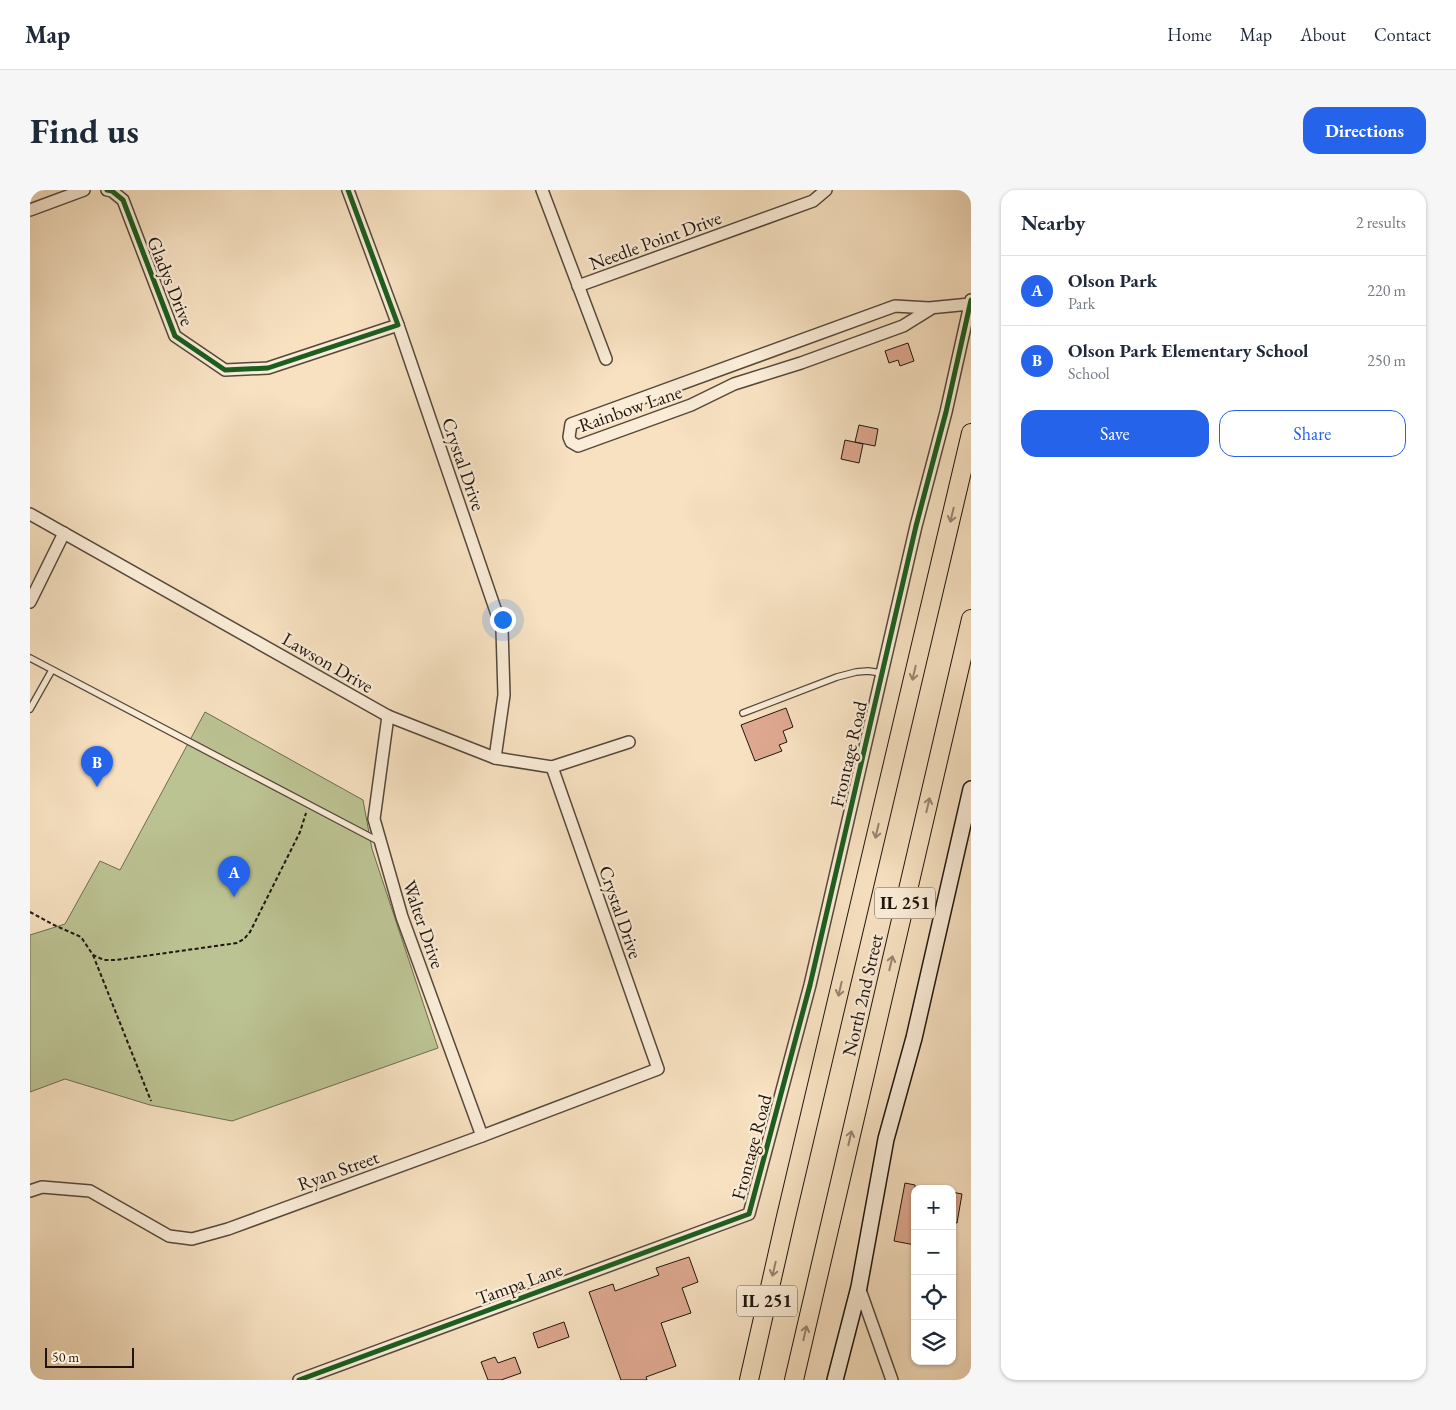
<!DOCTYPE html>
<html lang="en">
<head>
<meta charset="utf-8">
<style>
  body { margin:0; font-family:"EB Garamond",serif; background:#f6f6f7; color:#1f2937 }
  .controls { position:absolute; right:15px; bottom:15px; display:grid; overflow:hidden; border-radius:10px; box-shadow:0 1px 4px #0004 }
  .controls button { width:45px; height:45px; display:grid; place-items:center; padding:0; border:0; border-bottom:1px solid #e0e1e3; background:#fff; color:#1f2937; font:25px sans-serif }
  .scale { position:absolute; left:15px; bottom:12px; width:89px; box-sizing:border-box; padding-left:5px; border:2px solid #1f150e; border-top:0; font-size:14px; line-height:18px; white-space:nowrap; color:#1f150e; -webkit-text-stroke:4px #faecd7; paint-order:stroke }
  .you { position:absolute; left:472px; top:429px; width:18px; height:18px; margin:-12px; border:4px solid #fff; border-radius:50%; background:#1a73e8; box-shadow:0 0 0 8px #1a73e833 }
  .badge { display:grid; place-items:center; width:32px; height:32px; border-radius:50%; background:#2563eb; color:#fff; font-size:16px; font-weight:700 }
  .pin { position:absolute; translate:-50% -41px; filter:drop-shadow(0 1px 2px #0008) }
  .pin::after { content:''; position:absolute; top:26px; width:18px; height:15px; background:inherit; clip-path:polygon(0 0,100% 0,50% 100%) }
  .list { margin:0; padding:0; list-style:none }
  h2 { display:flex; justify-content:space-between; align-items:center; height:65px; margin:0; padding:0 20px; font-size:21px }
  h2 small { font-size:16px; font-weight:400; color:#747a83 }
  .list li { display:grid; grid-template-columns:32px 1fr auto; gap:15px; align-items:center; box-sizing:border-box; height:70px; padding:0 20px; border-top:1px solid #e0e1e3 }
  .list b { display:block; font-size:19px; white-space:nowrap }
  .list p { margin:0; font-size:16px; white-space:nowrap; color:#747a83 }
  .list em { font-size:16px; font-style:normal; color:#747a83 }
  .actions { display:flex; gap:10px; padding:15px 20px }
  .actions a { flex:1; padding:11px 0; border:1px solid #2563eb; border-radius:15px; text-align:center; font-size:18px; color:#2563eb }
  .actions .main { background:#2563eb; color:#fff }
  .icon { flex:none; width:28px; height:28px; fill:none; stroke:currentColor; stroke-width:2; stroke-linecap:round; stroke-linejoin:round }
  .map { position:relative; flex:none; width:941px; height:1190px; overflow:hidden; border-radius:15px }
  header { display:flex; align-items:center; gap:30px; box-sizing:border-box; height:70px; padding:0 25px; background:#fff; border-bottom:1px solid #e0e1e3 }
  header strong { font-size:24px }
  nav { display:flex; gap:28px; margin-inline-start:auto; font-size:18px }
  .intro { display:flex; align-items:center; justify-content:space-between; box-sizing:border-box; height:120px; padding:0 30px }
  h1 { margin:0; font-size:35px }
  .button { padding:12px 22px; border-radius:15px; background:#2563eb; color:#fff; font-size:18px; font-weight:700 }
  main { display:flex; gap:30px; padding:0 30px }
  aside { flex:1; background:#fff; border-radius:15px; box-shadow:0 1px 4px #0004 }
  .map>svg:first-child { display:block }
  .green { fill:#bcc393; stroke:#6e6c50 }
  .building { fill:#dfa991; stroke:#1f150e }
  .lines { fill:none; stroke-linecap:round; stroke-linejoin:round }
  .lane-casing { stroke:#55483b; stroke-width:8 }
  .street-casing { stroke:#55483b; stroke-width:14 }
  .secondary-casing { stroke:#1f150e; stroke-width:18 }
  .primary-casing { stroke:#1f150e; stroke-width:20 }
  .path { stroke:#1f150e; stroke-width:2; stroke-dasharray:4 2.5; stroke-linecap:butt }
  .lane { stroke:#faecd7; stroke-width:5.5 }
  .street { stroke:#faecd7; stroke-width:11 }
  .secondary { stroke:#faecd7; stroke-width:15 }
  .primary { stroke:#f7e1c1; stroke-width:18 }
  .cycleway-casing { stroke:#faecd7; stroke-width:8 }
  .cycleway { stroke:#1b5e20; stroke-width:5 }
  .oneway { stroke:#968570 }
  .labels { text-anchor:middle; stroke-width:4.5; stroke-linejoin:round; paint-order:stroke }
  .shield { fill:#faecd7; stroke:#61564a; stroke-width:1 }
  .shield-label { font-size:18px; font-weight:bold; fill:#1f150e }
  .street-label { font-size:19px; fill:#1f150e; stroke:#faecd7 }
</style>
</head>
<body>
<header>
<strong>Map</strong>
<nav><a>Home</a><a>Map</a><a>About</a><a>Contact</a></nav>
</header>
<div class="intro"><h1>Find us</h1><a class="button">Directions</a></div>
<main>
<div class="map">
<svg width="941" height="1190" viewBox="0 0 941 1190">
  <rect width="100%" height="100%" fill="#f7e1c1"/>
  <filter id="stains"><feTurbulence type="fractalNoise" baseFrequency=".004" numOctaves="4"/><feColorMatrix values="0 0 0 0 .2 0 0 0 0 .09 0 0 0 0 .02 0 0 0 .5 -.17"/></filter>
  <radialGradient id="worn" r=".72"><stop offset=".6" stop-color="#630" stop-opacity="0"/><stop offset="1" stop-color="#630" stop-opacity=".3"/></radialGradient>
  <!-- green -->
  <path class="green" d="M 175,522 L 333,610 L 342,659 L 408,858 L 202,931 L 120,915 L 35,889 L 0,902 L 0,745 L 35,734 L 70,671 L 90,680 Z"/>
  <!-- building -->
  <g class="building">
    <path d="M 878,153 L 884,171 L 870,176 L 868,170 L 859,173 L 855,161 Z"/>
    <path d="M 829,235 L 848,239 L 845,256 L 825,252 Z"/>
    <path d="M 815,250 L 833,254 L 829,273 L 811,269 Z"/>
    <path d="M 756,518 L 763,537 L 753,541 L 757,552 L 749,555 L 752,561 L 725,571 L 711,535 Z"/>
    <path d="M 875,993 L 885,995 L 885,1055 L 864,1051 Z"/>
    <path d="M 922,1002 L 932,1004 L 927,1033 L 922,1032 Z"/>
    <path d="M 659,1067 L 668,1092 L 652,1098 L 661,1123 L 631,1133 L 646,1176 L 616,1187 L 617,1190 L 591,1190 L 559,1102 L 583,1094 L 585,1101 L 629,1085 L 626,1078 Z"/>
    <path d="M 534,1132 L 539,1147 L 508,1158 L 503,1143 Z"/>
    <path d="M 465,1167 L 468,1173 L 485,1167 L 491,1183 L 471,1190 L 458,1190 L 451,1172 Z"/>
  </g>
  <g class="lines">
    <defs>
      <g id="lane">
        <path d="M 0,468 L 350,652"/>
        <path d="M 0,519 L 22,480"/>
        <path d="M 713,523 L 807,487 L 826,482 L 838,481 L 852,483"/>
      </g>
      <g id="street">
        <path d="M 77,0 L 82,1 L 93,10 L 145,146 L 195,180 L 238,178 L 368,135"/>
        <path d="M 318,0 L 368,135 L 472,439 L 474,505 L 465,568"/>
        <path d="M 512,0 L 576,169"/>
        <path d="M 0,20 L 54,0"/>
        <path d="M 548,96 L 783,11 L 796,0"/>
        <path d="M 902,118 L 873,136 L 771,173 L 704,194 L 661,215 L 548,256 L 541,252 L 539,247 L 541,234 L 865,116 L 899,118 L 940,114"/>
        <path d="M 0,324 L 358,526 L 465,568 L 522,577 L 599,552"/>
        <path d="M 0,412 L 34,343"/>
        <path d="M 358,526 L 344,629 L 372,727 L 452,946"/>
        <path d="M 0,1001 L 12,997 L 60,1001 L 139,1046 L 162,1049 L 198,1039 L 452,946 L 628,879 L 522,577"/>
        <path d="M 829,1097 L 862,1190"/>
        <path d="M 269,1190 L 719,1024 L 780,795 L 886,336 L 916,222 L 941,110"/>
      </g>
      <path id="secondary" d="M 805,1190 L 829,1097 L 856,949 L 884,848 L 941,599"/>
      <g id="primary">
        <path d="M 719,1190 L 755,1031 L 941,243"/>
        <path d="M 764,1190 L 941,429"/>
      </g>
    </defs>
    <!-- lane casing -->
    <use href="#lane" class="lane-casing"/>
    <!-- street casing -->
    <use href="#street" class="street-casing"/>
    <!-- secondary casing -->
    <use href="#secondary" class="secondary-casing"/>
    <!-- primary casing -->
    <use href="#primary" class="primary-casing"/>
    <!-- path -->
    <g class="path">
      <path d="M 0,722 L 24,735 L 51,747 L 63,765 L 74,770 L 86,770 L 207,753 L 214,749 L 220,742 L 270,642 L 276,623"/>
      <path d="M 63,765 L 121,911"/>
    </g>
    <!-- lane -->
    <use href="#lane" class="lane"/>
    <!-- street -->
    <use href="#street" class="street"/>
    <!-- secondary -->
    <use href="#secondary" class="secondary"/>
    <!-- primary -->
    <use href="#primary" class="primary"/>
    <defs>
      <g id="cycleway">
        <path d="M 77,0 L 82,1 L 93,10 L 145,146 L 195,180 L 238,178 L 368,135 L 318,0"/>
        <path d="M 269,1190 L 719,1024 L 780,795 L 886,336 L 916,222 L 941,110"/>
      </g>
    </defs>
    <!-- cycleway casing -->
    <use href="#cycleway" class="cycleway-casing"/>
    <!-- cycleway -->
    <use href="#cycleway" class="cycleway"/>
  </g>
  <!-- one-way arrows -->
  <defs><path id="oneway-shaft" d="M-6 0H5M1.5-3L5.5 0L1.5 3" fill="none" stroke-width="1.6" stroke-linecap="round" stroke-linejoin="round" transform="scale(1.25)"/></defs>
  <g class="oneway">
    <use href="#oneway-shaft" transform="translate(922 325) rotate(103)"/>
    <use href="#oneway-shaft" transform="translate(884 483) rotate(103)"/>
    <use href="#oneway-shaft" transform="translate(898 615) rotate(-77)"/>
    <use href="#oneway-shaft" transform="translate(847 641) rotate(103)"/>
    <use href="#oneway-shaft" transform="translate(861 773) rotate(-77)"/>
    <use href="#oneway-shaft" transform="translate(810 799) rotate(103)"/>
    <use href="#oneway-shaft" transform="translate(820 948) rotate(-77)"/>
    <use href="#oneway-shaft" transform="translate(744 1079) rotate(103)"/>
    <use href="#oneway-shaft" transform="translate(775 1143) rotate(-77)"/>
  </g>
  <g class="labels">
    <!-- shield labels -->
    <g class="shield">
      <rect x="845" y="697.5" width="60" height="31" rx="4"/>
      <rect x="707" y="1095.5" width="60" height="31" rx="4"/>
    </g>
    <g class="shield-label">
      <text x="875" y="719">IL 251</text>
      <text x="737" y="1117">IL 251</text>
    </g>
    <!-- street labels -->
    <g class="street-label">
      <text transform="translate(625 50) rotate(-20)" y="7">Needle Point Drive</text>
      <text transform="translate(141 91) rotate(68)" y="7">Gladys Drive</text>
      <text transform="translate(600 218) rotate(-19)" y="7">Rainbow Lane</text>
      <text transform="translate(434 274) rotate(71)" y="7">Crystal Drive</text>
      <text transform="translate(298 472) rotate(30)" y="7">Lawson Drive</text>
      <text transform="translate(818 564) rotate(-77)" y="7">Frontage Road</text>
      <text transform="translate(591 722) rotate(71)" y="7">Crystal Drive</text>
      <text transform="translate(394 734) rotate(71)" y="7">Walter Drive</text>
      <text transform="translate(832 805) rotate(-77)" y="7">North 2nd Street</text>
      <text transform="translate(721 957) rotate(-75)" y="7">Frontage Road</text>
      <text transform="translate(308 980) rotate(-20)" y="7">Ryan Street</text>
      <text transform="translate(489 1093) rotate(-20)" y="7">Tampa Lane</text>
    </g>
  </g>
  <rect width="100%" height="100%" filter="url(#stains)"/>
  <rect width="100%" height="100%" fill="url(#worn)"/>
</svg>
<div class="controls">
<button>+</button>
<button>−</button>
<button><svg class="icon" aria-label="locate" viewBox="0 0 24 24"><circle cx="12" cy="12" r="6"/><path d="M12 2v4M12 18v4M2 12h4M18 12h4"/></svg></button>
<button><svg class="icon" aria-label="layers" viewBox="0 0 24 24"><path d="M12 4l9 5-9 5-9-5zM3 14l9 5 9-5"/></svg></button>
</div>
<div class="scale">50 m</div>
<div class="you"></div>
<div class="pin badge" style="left:204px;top:707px">A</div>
<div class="pin badge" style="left:67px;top:597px">B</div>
</div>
<aside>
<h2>Nearby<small>2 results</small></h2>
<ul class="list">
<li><span class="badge">A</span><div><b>Olson Park</b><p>Park</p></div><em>220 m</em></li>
<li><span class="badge">B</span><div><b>Olson Park Elementary School</b><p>School</p></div><em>250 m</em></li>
</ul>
<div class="actions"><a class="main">Save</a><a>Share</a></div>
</aside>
</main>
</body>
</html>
